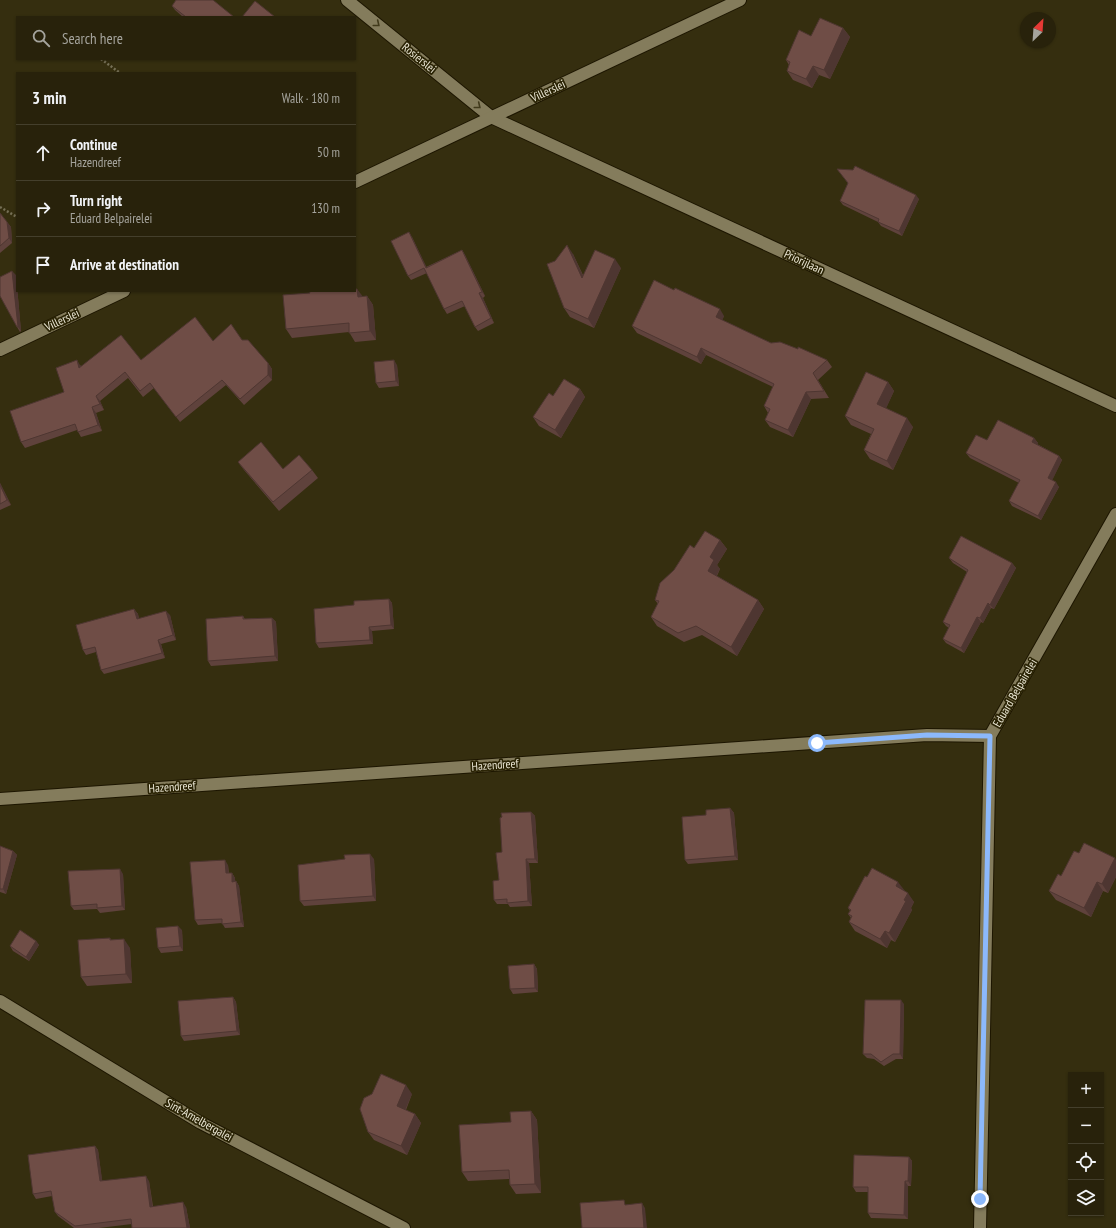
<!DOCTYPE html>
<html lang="en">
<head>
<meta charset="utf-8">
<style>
  body { margin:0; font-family:"PT Sans Narrow",sans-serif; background:#342f19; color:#f1f3f6 }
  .controls { position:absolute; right:12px; bottom:12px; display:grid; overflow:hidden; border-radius:0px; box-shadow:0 1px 3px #0004 }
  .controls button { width:36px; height:36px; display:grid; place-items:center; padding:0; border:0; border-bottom:1px solid #443f2c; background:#28220b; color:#f1f3f6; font:20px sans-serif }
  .compass { position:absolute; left:1020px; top:12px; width:36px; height:36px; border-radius:50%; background:#28220b; box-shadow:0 1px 3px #0004; rotate:25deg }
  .stop { position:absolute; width:12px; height:12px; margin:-9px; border:3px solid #8cb9fc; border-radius:50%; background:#fff }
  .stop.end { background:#8cb9fc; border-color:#fff; box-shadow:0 1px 4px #0008 }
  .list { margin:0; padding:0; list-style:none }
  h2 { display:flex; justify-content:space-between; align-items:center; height:52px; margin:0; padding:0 16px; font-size:17px }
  h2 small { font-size:13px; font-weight:400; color:#a5a49d }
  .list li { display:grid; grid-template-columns:26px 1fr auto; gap:12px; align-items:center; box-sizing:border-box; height:56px; padding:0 16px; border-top:1px solid #443f2c }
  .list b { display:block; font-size:15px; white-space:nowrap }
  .list p { margin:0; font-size:13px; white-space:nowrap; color:#a5a49d }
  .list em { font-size:13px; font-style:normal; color:#a5a49d }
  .icon { flex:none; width:22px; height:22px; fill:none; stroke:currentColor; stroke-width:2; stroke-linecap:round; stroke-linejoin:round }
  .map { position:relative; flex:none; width:1116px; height:1228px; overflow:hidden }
  .search { position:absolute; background:#28220b; box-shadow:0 1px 3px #0004; left:16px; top:16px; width:340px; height:44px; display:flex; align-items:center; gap:10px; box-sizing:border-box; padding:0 14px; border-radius:0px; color:#a5a49d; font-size:15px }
  .panel { position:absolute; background:#28220b; box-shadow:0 1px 3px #0004; left:16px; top:72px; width:340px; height:220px; border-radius:0px }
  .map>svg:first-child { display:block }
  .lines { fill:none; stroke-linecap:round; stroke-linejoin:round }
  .street-casing { stroke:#1d1600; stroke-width:14 }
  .path { stroke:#767056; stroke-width:2.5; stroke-dasharray:2 2; stroke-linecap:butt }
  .street { stroke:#847c5c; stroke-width:12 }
  .wall { fill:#5f423c }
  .shaded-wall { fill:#4e3631 }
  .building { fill:#6f4d46; stroke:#4e3631 }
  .oneway { stroke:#413a1b }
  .route { stroke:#8cb9fc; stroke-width:5 }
  .labels { text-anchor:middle; stroke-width:3.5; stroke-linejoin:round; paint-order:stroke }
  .street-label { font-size:12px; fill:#ebe7d5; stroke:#2b2405 }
</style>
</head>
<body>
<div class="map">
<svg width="1116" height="1228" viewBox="0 0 1116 1228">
  <rect width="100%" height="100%" fill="#352e0f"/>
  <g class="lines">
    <defs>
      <g id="street">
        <path d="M 347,0 L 491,117 L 1116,406"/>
        <path d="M 355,182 L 740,0"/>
        <path d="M 0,350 L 124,291"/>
        <path d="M 0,799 L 927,735 L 990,736"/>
        <path d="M 0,1001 L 201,1123 L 404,1228"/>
        <path d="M 980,1228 L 990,736 L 1116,514"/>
      </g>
    </defs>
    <!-- street casing -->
    <use href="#street" class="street-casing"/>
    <!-- path -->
    <g class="path">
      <path d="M 101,59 L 120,73"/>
      <path d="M 0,207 L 17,217"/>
    </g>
    <!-- street -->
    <use href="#street" class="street"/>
  </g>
  <!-- wall -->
  <g class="wall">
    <path d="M 172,6 L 234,17 L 183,17 L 175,10 Z"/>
    <path d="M 843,28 L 850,37 L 830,79 L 819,75 L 812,88 L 793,80 L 787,71 L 789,65 L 786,60 L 811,36 Z"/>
    <path d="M 837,169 L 919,199 L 902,236 L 881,226 L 878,222 L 843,205 L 840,201 L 848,183 Z"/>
    <path d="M 0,213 L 11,227 L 12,243 L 0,253 Z"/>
    <path d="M 412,237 L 426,267 L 462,250 L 465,255 L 485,296 L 483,298 L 494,323 L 478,331 L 475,327 L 465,306 L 447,314 L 444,309 L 427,273 L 411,280 L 408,276 Z"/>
    <path d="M 573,254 L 583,275 L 621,268 L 594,328 L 570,317 L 564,308 Z"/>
    <path d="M 16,275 L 21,331 L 20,332 L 17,327 Z"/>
    <path d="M 367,296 L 373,305 L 376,340 L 355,342 L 349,332 L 292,338 L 286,329 L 363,297 Z"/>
    <path d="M 724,316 L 722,320 L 771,343 L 827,360 L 832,367 L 818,380 L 829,398 L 811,399 L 793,437 L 770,427 L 765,420 L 768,413 L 764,406 L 773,387 L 706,355 L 701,364 L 637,333 L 632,326 Z"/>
    <path d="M 242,340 L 268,363 L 272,369 L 272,380 L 244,405 L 226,385 L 180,422 L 154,388 L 143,397 L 128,378 L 100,401 L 104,410 L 96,413 L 102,431 L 81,437 L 77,430 L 25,448 L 21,442 L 64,392 L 80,365 L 81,366 L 141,360 L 213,341 Z"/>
    <path d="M 397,365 L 399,386 L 379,388 L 376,383 Z"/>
    <path d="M 888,382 L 894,391 L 886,408 L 913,427 L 893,470 L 870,459 L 864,450 L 871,434 L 851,425 L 845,416 Z"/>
    <path d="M 580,389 L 585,397 L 561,438 L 539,426 L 533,417 Z"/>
    <path d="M 1034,438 L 1038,443 L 1037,444 L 1059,456 L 1062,460 L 1052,480 L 1059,487 L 1041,520 L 1012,506 L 1009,501 L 1019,483 L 970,458 L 966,453 L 987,440 Z"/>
    <path d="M 238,462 L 283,469 L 312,470 L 318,478 L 279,511 L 244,470 Z"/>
    <path d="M 0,483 L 11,505 L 0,510 Z"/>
    <path d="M 720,540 L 727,549 L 717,565 L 720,569 L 717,576 L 758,600 L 764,609 L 737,656 L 702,635 L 684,642 L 657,626 L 651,617 L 658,604 L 655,600 L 674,570 L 694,548 Z"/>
    <path d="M 949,558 L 1012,563 L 1016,568 L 994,609 L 991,608 L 983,623 L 981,622 L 964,653 L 946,643 L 943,639 L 949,628 L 946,626 L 943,622 L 967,572 L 953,563 Z"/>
    <path d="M 389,599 L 392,603 L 394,629 L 372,631 L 373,644 L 319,648 L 316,643 L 354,605 Z"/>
    <path d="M 134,609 L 138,614 L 139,619 L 170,615 L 176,640 L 161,644 L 165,658 L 104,674 L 101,670 L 96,652 L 86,655 L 83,650 Z"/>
    <path d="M 243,616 L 245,619 L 272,618 L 276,622 L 278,661 L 211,666 L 208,661 Z"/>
    <path d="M 730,808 L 734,813 L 738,860 L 688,864 L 685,860 L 706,815 Z"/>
    <path d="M 531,812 L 535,816 L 538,863 L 529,863 L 532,906 L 510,907 L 508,904 L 497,904 L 494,900 L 499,880 L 502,852 Z"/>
    <path d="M 0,846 L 13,851 L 17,855 L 6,894 L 0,892 Z"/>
    <path d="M 1079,853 L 1116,860 L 1116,877 L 1108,893 L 1103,891 L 1091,917 L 1056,900 L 1049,891 Z"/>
    <path d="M 374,859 L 376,901 L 304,906 L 300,901 Z"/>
    <path d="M 228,865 L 229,873 L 232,873 L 235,878 L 235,881 L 236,881 L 239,886 L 244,927 L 225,928 L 222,923 L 198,925 L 195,920 Z"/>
    <path d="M 123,874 L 125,910 L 100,913 L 97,909 L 74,910 L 71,906 Z"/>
    <path d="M 905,891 L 914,902 L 911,908 L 912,910 L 895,942 L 891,940 L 887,948 L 855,931 L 849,922 L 851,918 L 848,914 L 850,911 L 848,908 Z"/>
    <path d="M 182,930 L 183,951 L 161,953 L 158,948 Z"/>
    <path d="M 110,938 L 111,940 L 130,948 L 132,983 L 87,986 L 81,977 Z"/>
    <path d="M 36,941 L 39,945 L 29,961 L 13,951 L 10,946 Z"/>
    <path d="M 534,964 L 537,969 L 538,992 L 513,994 L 510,989 Z"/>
    <path d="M 233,997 L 236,1002 L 240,1035 L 184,1041 L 181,1036 Z"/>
    <path d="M 904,1004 L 903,1059 L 896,1059 L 884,1066 L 874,1059 L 867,1058 L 863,1054 Z"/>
    <path d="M 412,1094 L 406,1110 L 415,1114 L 421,1123 L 407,1155 L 374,1140 L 368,1132 Z"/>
    <path d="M 531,1111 L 537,1120 L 541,1193 L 516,1194 L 510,1185 L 509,1179 L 468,1181 L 462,1172 L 511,1122 Z"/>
    <path d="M 95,1146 L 98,1150 L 102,1181 L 149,1181 L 153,1206 L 186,1207 L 190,1228 L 132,1228 L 132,1224 L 99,1228 L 74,1228 L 58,1216 L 55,1212 L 52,1196 L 36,1199 L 33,1194 Z"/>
    <path d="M 909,1157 L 912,1161 L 911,1186 L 908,1186 L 908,1219 L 871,1218 L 868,1213 L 868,1192 L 856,1192 L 853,1187 Z"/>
  </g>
  <!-- shaded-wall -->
  <g class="shaded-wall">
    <path d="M 843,28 L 850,37 L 830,79 L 824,70 Z"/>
    <path d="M 813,66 L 819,75 L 812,88 L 806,79 Z"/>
    <path d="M 916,195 L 919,199 L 902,236 L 899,231 Z"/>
    <path d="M 7,222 L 11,227 L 12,243 L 9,238 Z"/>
    <path d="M 409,232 L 412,237 L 429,272 L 426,268 Z"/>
    <path d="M 567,245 L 573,254 L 588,287 L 582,278 Z"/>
    <path d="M 462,250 L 465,255 L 485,296 L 482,292 Z"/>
    <path d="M 615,259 L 621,268 L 594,328 L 588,319 Z"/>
    <path d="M 12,271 L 16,275 L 21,331 L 18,327 Z"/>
    <path d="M 357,289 L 364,298 L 358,297 Z"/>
    <path d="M 479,293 L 483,298 L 494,323 L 491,318 Z"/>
    <path d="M 367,296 L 373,305 L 376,340 L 370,331 Z"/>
    <path d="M 720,309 L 724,316 L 721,324 L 716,317 Z"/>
    <path d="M 701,348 L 706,355 L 701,364 L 697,357 Z"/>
    <path d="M 77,360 L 80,365 L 83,373 L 79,368 Z"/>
    <path d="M 394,360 L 397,365 L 399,386 L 396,381 Z"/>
    <path d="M 268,363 L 272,369 L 272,380 L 268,375 Z"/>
    <path d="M 888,382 L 894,391 L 884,413 L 877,404 Z"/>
    <path d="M 580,389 L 585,397 L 561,438 L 555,430 Z"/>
    <path d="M 806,392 L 811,399 L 793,437 L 788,430 Z"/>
    <path d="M 96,396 L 100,401 L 104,410 L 100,404 Z"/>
    <path d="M 92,407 L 96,413 L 102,431 L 98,425 Z"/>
    <path d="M 907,418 L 913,427 L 893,470 L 887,461 Z"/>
    <path d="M 1034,438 L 1038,443 L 1036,447 L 1032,442 Z"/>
    <path d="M 1059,456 L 1062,460 L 1051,483 L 1048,478 Z"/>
    <path d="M 1056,482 L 1059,487 L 1041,520 L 1038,516 Z"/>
    <path d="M 0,483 L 11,505 L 7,500 L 0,485 Z"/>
    <path d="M 720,540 L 727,549 L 717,565 L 720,569 L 714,580 L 708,571 L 710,557 Z"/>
    <path d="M 1012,563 L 1016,568 L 994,609 L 990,605 Z"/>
    <path d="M 389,599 L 392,603 L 394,629 L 391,625 Z"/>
    <path d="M 758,600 L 764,609 L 737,656 L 731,647 Z"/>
    <path d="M 988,603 L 991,608 L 983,623 L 980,618 Z"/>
    <path d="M 134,609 L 138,614 L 140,624 L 137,619 Z"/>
    <path d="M 166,611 L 170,615 L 176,640 L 173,635 Z"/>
    <path d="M 977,617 L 981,622 L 964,653 L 961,648 Z"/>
    <path d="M 272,618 L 276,622 L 278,661 L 275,656 Z"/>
    <path d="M 369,627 L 372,631 L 373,644 L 370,640 Z"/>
    <path d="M 158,640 L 161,644 L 165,658 L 162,653 Z"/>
    <path d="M 730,808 L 734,813 L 738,860 L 735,856 Z"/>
    <path d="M 531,812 L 535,816 L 538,863 L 535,859 Z"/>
    <path d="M 13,851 L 17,855 L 6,894 L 3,889 Z"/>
    <path d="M 370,854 L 374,859 L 376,901 L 373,896 Z"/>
    <path d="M 1115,858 L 1116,860 L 1116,877 L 1108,893 L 1102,884 Z"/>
    <path d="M 526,859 L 529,863 L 532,906 L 528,901 Z"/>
    <path d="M 225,860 L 228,865 L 229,878 L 226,873 Z"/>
    <path d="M 120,869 L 123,874 L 125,910 L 122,906 Z"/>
    <path d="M 232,873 L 235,878 L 235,886 L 232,882 Z"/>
    <path d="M 236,881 L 239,886 L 244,927 L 241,922 Z"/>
    <path d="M 898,882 L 905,891 L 896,886 Z"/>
    <path d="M 1097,882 L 1103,891 L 1091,917 L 1084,908 Z"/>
    <path d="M 908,893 L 914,902 L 911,908 L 912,910 L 895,942 L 889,933 Z"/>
    <path d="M 178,926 L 182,930 L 183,951 L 180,946 Z"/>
    <path d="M 885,931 L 891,940 L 887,948 L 880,939 Z"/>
    <path d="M 124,939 L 130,948 L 132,983 L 126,974 Z"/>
    <path d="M 36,941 L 39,945 L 29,961 L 26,957 Z"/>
    <path d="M 534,964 L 537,969 L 538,992 L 535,988 Z"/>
    <path d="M 233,997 L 236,1002 L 240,1035 L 237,1031 Z"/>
    <path d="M 901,1000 L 904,1004 L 903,1059 L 900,1054 Z"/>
    <path d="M 406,1085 L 412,1094 L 403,1115 L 397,1106 Z"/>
    <path d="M 531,1111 L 537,1120 L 541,1193 L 535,1184 Z"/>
    <path d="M 415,1114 L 421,1123 L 407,1155 L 401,1146 Z"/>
    <path d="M 95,1146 L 98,1150 L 103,1186 L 100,1181 Z"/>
    <path d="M 909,1157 L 912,1161 L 911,1186 L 908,1181 Z"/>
    <path d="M 146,1176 L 149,1181 L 153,1211 L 150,1207 Z"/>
    <path d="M 905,1181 L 908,1186 L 908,1219 L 904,1215 Z"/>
    <path d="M 183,1202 L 186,1207 L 190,1228 L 187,1228 Z"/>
    <path d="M 642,1203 L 645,1208 L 647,1228 L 644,1228 Z"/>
  </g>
  <!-- building -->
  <g class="building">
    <path d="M 176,0 L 213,0 L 234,17 L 186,17 L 172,6 Z"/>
    <path d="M 255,1 L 275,17 L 242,17 Z"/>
    <path d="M 820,18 L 843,28 L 824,70 L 813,66 L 806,79 L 787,71 L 790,62 L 786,60 L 799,30 L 811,36 Z"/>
    <path d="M 855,166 L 916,195 L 899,231 L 878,222 L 879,219 L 840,201 L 848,183 L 837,169 L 853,170 Z"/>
    <path d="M 0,213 L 7,222 L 9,238 L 0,246 Z"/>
    <path d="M 409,232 L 426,268 L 462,250 L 482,292 L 479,293 L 491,318 L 475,327 L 462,301 L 444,309 L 424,268 L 408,276 L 391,241 Z"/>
    <path d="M 567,245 L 582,278 L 595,250 L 615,259 L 588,319 L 564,308 L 547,264 L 555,261 Z"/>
    <path d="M 12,271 L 18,327 L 17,327 L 0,296 L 0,277 Z"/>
    <path d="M 654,280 L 674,290 L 675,288 L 720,309 L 716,317 L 771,343 L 780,342 L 798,349 L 798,347 L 827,360 L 813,373 L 824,391 L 806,392 L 788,430 L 765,420 L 770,409 L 764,406 L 774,384 L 701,348 L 697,357 L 632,326 Z"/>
    <path d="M 355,289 L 357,289 L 358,297 L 367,296 L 370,331 L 349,333 L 349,323 L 286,329 L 283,295 L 310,293 L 309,291 L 355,291 Z"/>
    <path d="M 195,317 L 213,341 L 231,324 L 242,340 L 248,340 L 268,363 L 268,375 L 240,399 L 222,380 L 176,417 L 150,383 L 140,391 L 125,372 L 96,396 L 100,404 L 92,407 L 98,425 L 78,432 L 75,424 L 21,442 L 10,411 L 64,392 L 56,368 L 77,360 L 79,368 L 121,335 L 141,360 Z"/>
    <path d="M 394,360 L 396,381 L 376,383 L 374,362 Z"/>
    <path d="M 866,372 L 888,382 L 877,404 L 907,418 L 887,461 L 864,450 L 874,429 L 845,416 Z"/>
    <path d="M 564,379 L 580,389 L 555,430 L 533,417 L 549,393 L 553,396 Z"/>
    <path d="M 998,420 L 1034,438 L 1032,442 L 1059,456 L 1048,478 L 1056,482 L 1038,516 L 1009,501 L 1020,480 L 966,453 L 976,435 L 987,440 Z"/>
    <path d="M 261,442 L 283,469 L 299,455 L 312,470 L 273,502 L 238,462 Z"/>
    <path d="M 0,485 L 7,500 L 0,504 Z"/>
    <path d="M 705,531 L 720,540 L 710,557 L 714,560 L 708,571 L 758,600 L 731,647 L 696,626 L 678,633 L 651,617 L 659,601 L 655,600 L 660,583 L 674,570 L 690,545 L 694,548 Z"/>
    <path d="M 961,536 L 1012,563 L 990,605 L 988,603 L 980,618 L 977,617 L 961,648 L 943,639 L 950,625 L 943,622 L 968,570 L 949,558 Z"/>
    <path d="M 389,599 L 391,625 L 369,627 L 370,640 L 316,643 L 314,609 L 354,605 L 354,601 Z"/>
    <path d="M 134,609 L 137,619 L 166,611 L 173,635 L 158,640 L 162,653 L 101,670 L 95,647 L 83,650 L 76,625 Z"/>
    <path d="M 243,616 L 243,619 L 272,618 L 275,656 L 208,661 L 206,619 Z"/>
    <path d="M 730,808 L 735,856 L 685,860 L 682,817 L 706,815 L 706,810 Z"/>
    <path d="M 531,812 L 535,859 L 526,859 L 528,901 L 507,903 L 507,899 L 494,900 L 493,881 L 499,880 L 496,853 L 502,852 L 500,818 L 502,817 L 501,813 Z"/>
    <path d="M 1084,843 L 1115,858 L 1102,884 L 1097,882 L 1084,908 L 1049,891 L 1058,874 L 1061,876 L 1074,851 L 1079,853 Z"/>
    <path d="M 0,846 L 13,851 L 3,889 L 0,889 Z"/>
    <path d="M 370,854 L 373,896 L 300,901 L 298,865 L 345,859 L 344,855 Z"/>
    <path d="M 225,860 L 226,873 L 232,873 L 232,882 L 236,881 L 241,922 L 222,924 L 222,919 L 195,920 L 190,862 Z"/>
    <path d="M 872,868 L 898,882 L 896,886 L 908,893 L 904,900 L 906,901 L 889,933 L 885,931 L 880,939 L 849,922 L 852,916 L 848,914 L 851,910 L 848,908 L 865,876 L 867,877 Z"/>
    <path d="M 120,869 L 122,906 L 97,908 L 97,904 L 71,906 L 68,871 Z"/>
    <path d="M 178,926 L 180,946 L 158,948 L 156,928 Z"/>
    <path d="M 20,930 L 36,941 L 26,957 L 10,946 Z"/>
    <path d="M 110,938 L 110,940 L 124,939 L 126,974 L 81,977 L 78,940 Z"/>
    <path d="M 534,964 L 535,988 L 510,989 L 508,966 Z"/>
    <path d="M 233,997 L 237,1031 L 181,1036 L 178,1001 Z"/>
    <path d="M 865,1000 L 901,1000 L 900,1054 L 893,1054 L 881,1062 L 871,1054 L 863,1054 Z"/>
    <path d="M 381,1074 L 406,1085 L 397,1106 L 415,1114 L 401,1146 L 368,1132 L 360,1109 L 364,1098 L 372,1094 Z"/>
    <path d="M 531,1111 L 535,1184 L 510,1185 L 509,1170 L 462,1172 L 459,1125 L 511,1122 L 510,1112 Z"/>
    <path d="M 95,1146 L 100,1181 L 146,1176 L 150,1207 L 183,1202 L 187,1228 L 132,1228 L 131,1219 L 75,1226 L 55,1212 L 51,1191 L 33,1194 L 28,1155 Z"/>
    <path d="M 854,1155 L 909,1157 L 908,1181 L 905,1181 L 904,1215 L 868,1213 L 868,1187 L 853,1187 Z"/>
    <path d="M 624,1200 L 625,1205 L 642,1203 L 644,1228 L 582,1228 L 580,1203 Z"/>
  </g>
  <!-- one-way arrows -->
  <defs><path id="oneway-chevron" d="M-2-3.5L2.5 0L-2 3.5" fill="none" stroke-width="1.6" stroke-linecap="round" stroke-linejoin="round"/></defs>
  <g class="oneway">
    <use href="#oneway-chevron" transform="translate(377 24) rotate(39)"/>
    <use href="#oneway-chevron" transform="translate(478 106) rotate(39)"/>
  </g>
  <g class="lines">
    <!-- route -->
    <path class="route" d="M 817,743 L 927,735 L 990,736 L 980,1199"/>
  </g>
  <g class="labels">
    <!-- street labels -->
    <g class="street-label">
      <text transform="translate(419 58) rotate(39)" y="4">Rosierslei</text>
      <text transform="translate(548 91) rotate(-25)" y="4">Villerslei</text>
      <text transform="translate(804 262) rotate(25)" y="4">Priorijlaan</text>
      <text transform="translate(62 320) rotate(-25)" y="4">Villerslei</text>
      <text transform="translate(1015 693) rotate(-60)" y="4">Eduard Belpairelei</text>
      <text transform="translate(495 765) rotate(-4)" y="4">Hazendreef</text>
      <text transform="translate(172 787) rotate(-4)" y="4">Hazendreef</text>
      <text transform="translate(199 1120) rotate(29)" y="4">Sint-Amelbergalei</text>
    </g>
  </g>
</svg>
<div class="controls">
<button>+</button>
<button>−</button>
<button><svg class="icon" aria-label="locate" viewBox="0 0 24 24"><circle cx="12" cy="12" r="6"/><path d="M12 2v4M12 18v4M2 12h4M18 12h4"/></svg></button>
<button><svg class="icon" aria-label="layers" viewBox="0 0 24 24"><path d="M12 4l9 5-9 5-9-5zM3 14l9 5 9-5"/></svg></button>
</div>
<svg class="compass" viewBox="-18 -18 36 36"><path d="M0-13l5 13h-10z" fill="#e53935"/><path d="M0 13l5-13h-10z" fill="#a5a49d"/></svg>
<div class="stop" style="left:817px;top:743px"></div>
<div class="stop end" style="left:980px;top:1199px"></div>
<div class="search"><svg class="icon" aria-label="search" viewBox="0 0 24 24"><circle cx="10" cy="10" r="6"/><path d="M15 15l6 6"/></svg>Search here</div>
<section class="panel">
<h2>3 min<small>Walk · 180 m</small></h2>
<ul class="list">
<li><svg class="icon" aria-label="ahead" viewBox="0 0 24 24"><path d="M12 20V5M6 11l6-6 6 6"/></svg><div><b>Continue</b><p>Hazendreef</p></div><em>50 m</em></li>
<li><svg class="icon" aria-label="right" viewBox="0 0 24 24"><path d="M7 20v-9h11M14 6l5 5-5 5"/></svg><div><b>Turn right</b><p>Eduard Belpairelei</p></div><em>130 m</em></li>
<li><svg class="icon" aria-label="arrive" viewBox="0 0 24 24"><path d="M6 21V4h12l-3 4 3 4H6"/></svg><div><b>Arrive at destination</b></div></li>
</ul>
</section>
</div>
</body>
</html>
